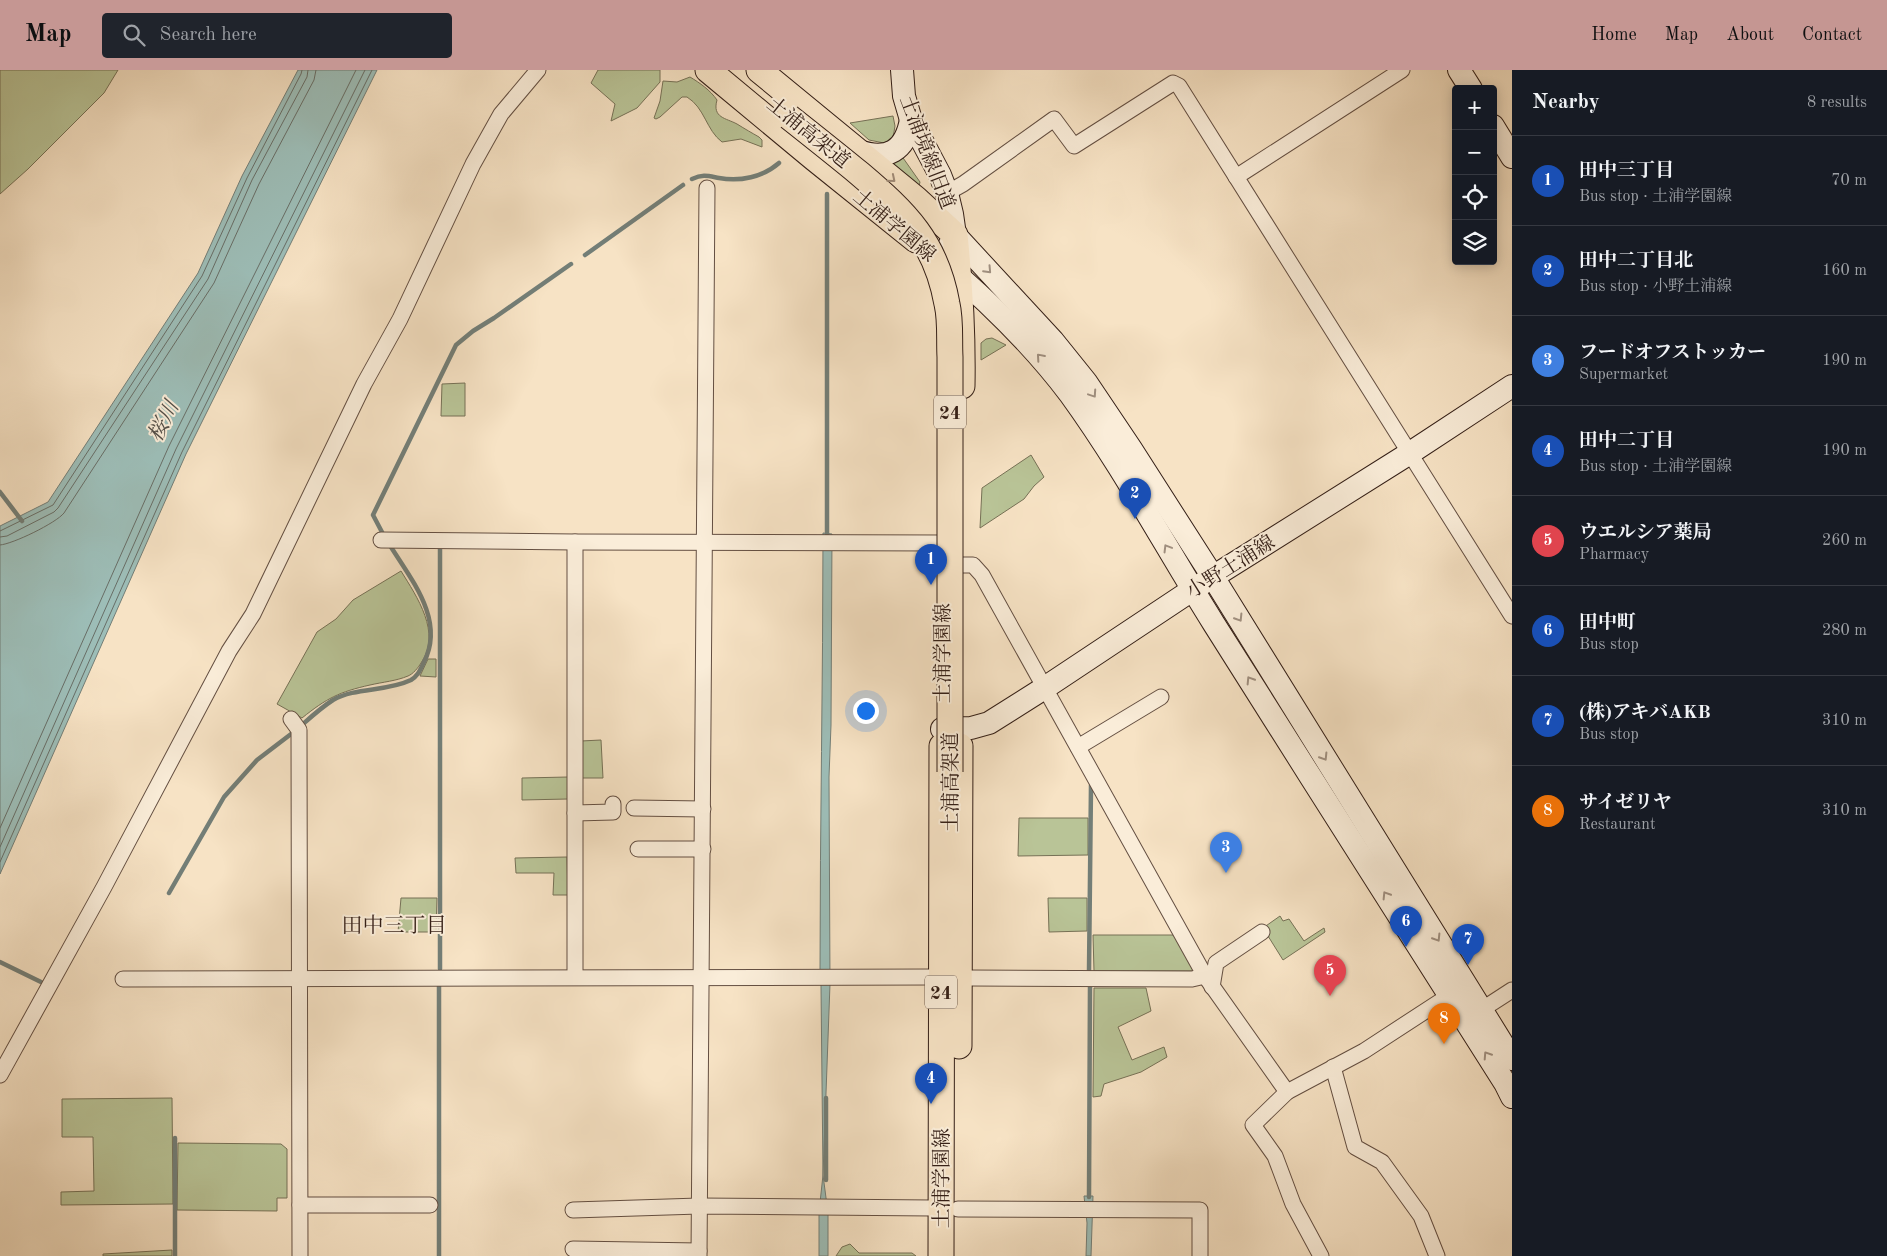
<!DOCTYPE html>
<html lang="en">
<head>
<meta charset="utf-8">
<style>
  body { margin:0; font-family:"Old Standard TT","Noto Serif JP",serif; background:#20242c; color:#f1f3f6 }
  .controls { position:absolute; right:15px; top:15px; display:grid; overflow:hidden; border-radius:5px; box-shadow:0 2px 12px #0003 }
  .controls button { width:45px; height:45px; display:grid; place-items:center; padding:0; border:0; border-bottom:1px solid #363941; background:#171b24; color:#f1f3f6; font:25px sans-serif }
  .you { position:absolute; left:865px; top:640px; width:18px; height:18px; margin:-12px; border:4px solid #fff; border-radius:50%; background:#1a73e8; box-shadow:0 0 0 8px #1a73e833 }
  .badge { display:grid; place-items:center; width:32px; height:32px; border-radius:50%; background:#c59692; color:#fff; font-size:16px; font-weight:700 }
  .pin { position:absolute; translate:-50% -41px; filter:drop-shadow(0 1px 2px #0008) }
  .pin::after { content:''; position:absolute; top:26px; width:18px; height:15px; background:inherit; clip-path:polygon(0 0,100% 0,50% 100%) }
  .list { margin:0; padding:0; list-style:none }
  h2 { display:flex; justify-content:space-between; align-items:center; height:65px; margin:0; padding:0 20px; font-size:21px }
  h2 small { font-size:16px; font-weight:400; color:#9ea1a6 }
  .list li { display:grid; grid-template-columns:32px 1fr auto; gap:15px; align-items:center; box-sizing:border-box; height:90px; padding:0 20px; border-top:1px solid #363941 }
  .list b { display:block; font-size:19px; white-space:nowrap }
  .list p { margin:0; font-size:16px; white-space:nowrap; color:#9ea1a6 }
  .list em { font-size:16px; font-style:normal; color:#9ea1a6 }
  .icon { flex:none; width:28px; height:28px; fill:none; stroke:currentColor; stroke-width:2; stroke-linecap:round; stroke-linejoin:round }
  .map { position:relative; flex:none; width:1512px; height:1186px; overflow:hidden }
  header { display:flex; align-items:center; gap:30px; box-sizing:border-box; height:70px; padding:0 25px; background:#c59692; color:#111 }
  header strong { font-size:24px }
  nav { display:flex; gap:28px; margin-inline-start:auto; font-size:18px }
  .search { width:350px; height:45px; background:#20242c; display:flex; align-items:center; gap:12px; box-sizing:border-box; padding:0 18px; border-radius:5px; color:#9ea1a6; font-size:19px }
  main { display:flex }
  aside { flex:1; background:#171b24 }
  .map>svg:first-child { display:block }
  .green { fill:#b9c497; stroke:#767156 }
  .water { fill:#9dbeb8; stroke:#737e77 }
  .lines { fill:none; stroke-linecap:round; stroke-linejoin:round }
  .shore { stroke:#686e67; stroke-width:1 }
  .stream { stroke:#737e77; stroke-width:4.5 }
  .street-casing { stroke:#644f42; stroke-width:17 }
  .secondary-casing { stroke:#331e16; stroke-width:24 }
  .primary-casing { stroke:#331e16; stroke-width:27 }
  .street { stroke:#faedd9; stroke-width:15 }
  .secondary { stroke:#faedd9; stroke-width:22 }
  .primary { stroke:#f7e3c5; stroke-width:25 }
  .primary-bridge-casing { stroke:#331e16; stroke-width:27; stroke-linecap:butt }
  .primary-bridge { stroke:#f7e3c5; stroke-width:25 }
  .oneway { stroke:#9f8a76 }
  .oneway2 { stroke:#a09081 }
  .labels { text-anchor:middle; stroke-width:4; stroke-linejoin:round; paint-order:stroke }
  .shield { fill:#faedd9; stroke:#6f5c50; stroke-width:1 }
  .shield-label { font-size:19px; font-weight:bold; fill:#331e16 }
  .street-label { font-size:20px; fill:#331e16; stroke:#faedd9 }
  .water-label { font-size:21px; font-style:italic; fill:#534e47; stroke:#faedd9 }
  .neighbourhood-label { font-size:21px; fill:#331e16; stroke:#faedd9 }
</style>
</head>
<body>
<header>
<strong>Map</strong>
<div class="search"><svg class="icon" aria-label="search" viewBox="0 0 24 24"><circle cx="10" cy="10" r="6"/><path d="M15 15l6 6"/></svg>Search here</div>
<nav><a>Home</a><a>Map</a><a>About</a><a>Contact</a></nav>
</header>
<main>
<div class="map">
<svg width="1512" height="1186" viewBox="0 0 1512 1186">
  <rect width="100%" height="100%" fill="#f7e3c5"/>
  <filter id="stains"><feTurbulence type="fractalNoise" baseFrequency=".004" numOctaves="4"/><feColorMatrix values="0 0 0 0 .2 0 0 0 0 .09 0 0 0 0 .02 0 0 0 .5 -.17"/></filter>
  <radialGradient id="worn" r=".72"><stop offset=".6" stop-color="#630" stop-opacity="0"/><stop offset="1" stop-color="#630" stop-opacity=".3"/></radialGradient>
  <!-- green -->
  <g class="green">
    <path d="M 0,0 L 118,0 L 104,23 L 28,99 L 0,124 Z"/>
    <path d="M 598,0 L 660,0 L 660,12 L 637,38 L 611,51 L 615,34 L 591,13 Z"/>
    <path d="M 690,7 C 700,13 710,20 717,30 C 712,48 726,48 737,54 C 745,59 752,63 759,67 L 762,70 L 762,77 L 741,69 L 722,72 C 706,60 705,38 687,27 L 682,27 L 660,47 L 656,49 L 654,48 L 660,31 L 663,11 L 677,12 Z"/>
    <path d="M 893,46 L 895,56 L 893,68 L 884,73 L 869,70 L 850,53 Z"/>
    <path d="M 901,85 L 920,112 L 919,116 L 890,92 Z"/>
    <path d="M 992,268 L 1006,275 L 981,290 L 981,273 L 986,269 Z"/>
    <path d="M 465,313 L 465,346 L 441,346 L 442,314 Z"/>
    <path d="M 1031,385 L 1044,407 L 1034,416 L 1024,429 L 980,458 L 982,418 Z"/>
    <path d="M 401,501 C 417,527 442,563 421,593 C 418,598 413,604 408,606 C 396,611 383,612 370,615 C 339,622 327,628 302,648 L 277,634 L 317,562 L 336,549 L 353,530 Z"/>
    <path d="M 428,589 L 436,589 L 436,607 L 420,606 Z"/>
    <path d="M 601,670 L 603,708 L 581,708 L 581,671 Z"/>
    <path d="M 568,707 L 568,729 L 522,730 L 522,708 Z"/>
    <path d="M 1019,748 L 1088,748 L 1088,785 L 1018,786 Z"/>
    <path d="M 567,787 L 568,825 L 553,825 L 554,803 L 516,803 L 515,788 Z"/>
    <path d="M 401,828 L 437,828 L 436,862 L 398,862 Z"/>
    <path d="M 1048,828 L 1087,828 L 1087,861 L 1049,862 Z"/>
    <path d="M 1280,846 L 1283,851 L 1289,849 L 1304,871 L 1324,858 L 1325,862 L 1283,890 L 1263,858 Z"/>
    <path d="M 1093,865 L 1176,865 L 1194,896 L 1193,901 L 1094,901 Z"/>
    <path d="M 1094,918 L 1146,918 L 1151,941 L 1118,957 L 1132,990 L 1164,977 L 1167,987 L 1141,1002 L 1104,1014 L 1101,1026 L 1093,1027 Z"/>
    <path d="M 172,1028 L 173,1134 L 61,1135 L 61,1122 L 94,1121 L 93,1067 L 62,1067 L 62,1029 Z"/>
    <path d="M 178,1073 L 281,1074 L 287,1079 L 287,1128 L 277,1128 L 277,1141 L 177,1140 Z"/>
    <path d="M 850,1174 L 859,1183 L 912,1183 L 916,1186 L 836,1186 L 842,1177 Z"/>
    <path d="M 172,1180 L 172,1186 L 103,1186 L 103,1184 Z"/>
  </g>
  <!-- water -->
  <g class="water">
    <path d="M 298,0 L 377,0 L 186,384 L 0,804 L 0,456 L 48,432 L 198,203 L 242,106 Z"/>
    <path d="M 823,463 L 832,464 L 831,655 L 829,707 L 830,914 L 823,1105 L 828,1143 L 828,1186 L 819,1186 L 819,1142 L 823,1105 L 821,916 L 820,900 C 820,754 823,609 823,463 Z"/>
    <path d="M 1084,1126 L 1093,1126 L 1091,1186 L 1086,1186 L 1087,1153 Z"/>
  </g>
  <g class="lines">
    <!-- shore -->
    <g class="shore">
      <path d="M 0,461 L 53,435 L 202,206 L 247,108 L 301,4 L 302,0"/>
      <path d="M 0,467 L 7,466 L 54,442 L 58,438 L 208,209 L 252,110 L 307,7 L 308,0"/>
      <path d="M 0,475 C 13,474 56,453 64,443 L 214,213 L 259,114 L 314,10 L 316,0"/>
      <path d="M 0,758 L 169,376 L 356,0"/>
      <path d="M 0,777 L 176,379 L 365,0"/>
      <path d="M 0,792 L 182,382 L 372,0"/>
    </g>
    <!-- stream -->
    <g class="stream">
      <path d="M 692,109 C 703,104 708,106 719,108 C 740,112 763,107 779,93"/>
      <path d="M 827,124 L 827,464"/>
      <path d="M 585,185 L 683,115"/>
      <path d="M 0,422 L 22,451"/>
      <path d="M 383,464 L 373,445 L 456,275 L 473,261 L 494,248 L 571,194"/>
      <path d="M 440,477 L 440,899"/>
      <path d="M 303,654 C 312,646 322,637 333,630 C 356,617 386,622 411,610 C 418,606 420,600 424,592 C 445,551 413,512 391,477"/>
      <path d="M 169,823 L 224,727 L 257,690 L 295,661"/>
      <path d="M 0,892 L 41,912"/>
      <path d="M 1089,901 L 1091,715"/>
      <path d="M 439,916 L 439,1186"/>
      <path d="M 826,1110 L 826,1028"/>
      <path d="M 1089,1127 L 1090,916"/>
      <path d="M 175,1186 L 175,1068"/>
    </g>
    <defs>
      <g id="street">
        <path d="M 1236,107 L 1402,0"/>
        <path d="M 947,123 L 963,114 L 1054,49 L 1074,76 L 1173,13 L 1179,16 L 1512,546"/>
        <path d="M 381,470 L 575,472 L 943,473"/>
        <path d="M 961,495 L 973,495 L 982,505 L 1205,906 L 1287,1022 L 1364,981 L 1456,921"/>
        <path d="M 291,649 L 299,660 L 300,1186"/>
        <path d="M 1078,677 L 1161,627"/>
        <path d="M 634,738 L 703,739"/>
        <path d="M 575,743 L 613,742 L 613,734"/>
        <path d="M 638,779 L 703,779"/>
        <path d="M 575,907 L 575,472"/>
        <path d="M 970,908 L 1192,909 L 1205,906"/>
        <path d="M 123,909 L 932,907"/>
        <path d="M 1212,917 L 1216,893 L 1262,862"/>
        <path d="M 1475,944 L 1512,920"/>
        <path d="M 1333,997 L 1355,1077 L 1382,1092 L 1421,1146 L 1437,1186"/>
        <path d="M 0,1005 L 104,817 L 229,581 L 253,544 L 364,314 L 400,249 L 473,94 L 501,44 L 538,0"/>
        <path d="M 1287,1022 L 1253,1055 L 1275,1086 L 1293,1134 L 1321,1186"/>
        <path d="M 300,1135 L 430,1135"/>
        <path d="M 958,1139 L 1200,1140 L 1200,1186"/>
        <path d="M 573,1140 L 699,1136 L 932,1138"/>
        <path d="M 573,1179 L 699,1181"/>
        <path d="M 699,1186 L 707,118"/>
      </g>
      <g id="secondary">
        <path d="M 902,0 L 904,26 L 911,50 L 940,105 L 947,123 L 952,144 L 955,165 L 941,191 C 988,231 1033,275 1070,324 C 1123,397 1166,478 1214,554 C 1311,707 1407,860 1505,1013 L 1512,1027"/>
        <path d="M 1459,0 L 1471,19"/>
        <path d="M 1493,56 L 1512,87"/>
        <path d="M 858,81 C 888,91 905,81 911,50"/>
        <path d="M 955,165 L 1053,271 L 1086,312 L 1131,379 L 1213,507 L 1512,989"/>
        <path d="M 942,659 L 971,658 L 989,653 L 1046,617 L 1192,520 L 1410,383 L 1512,316"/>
      </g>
      <g id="primary">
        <path d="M 708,0 L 814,88 L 916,170"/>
        <path d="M 759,0 L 916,129 L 955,165 C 960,215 963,265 962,316"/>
        <path d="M 959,976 L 960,676"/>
        <path d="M 941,1186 L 942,676"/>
      </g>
    </defs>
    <!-- street casing -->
    <use href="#street" class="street-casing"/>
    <!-- secondary casing -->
    <use href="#secondary" class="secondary-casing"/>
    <!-- primary casing -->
    <use href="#primary" class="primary-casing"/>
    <!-- street -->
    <use href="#street" class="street"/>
    <!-- secondary -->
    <use href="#secondary" class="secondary"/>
    <!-- primary -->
    <use href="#primary" class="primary"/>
    <defs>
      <path id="primary-bridge" d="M 789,47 C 813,66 837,85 860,104 C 906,143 936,172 947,234 C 951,251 949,270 950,287 L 950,702"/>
    </defs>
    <!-- primary-bridge casing -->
    <use href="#primary-bridge" class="primary-bridge-casing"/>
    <!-- primary-bridge -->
    <use href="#primary-bridge" class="primary-bridge"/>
  </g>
  <!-- one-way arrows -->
  <defs><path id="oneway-chevron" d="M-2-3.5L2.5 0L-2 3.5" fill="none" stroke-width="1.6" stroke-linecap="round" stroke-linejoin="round" transform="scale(1.25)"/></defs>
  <use class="oneway" href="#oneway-chevron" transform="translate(892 109) rotate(40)"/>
  <g class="oneway2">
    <use href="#oneway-chevron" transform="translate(988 200) rotate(47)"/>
    <use href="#oneway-chevron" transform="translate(1040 287) rotate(-131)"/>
    <use href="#oneway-chevron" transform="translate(1093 324) rotate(56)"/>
    <use href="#oneway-chevron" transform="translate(1167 478) rotate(-121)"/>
    <use href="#oneway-chevron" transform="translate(1239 548) rotate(58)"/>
    <use href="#oneway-chevron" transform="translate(1250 610) rotate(-122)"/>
    <use href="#oneway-chevron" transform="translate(1324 687) rotate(58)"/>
    <use href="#oneway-chevron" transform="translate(1386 825) rotate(-122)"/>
    <use href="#oneway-chevron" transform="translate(1437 868) rotate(58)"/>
    <use href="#oneway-chevron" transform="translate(1487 985) rotate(-123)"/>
  </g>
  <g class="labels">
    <!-- shield labels -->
    <g class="shield">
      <rect x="934" y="325.5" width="32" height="33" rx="4"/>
      <rect x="925" y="905.5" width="32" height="33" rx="4"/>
    </g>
    <g class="shield-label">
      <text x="950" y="349">24</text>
      <text x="941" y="929">24</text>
    </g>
    <!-- street labels -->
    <g class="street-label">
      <text transform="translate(809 62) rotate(39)" y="7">土浦高架道</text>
      <text transform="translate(928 82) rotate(69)" y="7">土浦境線旧道</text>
      <text transform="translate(895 155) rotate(40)" y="7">土浦学園線</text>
      <text transform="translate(1230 496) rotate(-32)" y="7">小野土浦線</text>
      <text transform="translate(942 583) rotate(-90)" y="7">土浦学園線</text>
      <text transform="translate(950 712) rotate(-90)" y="7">土浦高架道</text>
      <text transform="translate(941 1108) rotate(-90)" y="7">土浦学園線</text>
    </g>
    <!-- water labels -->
    <g class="water-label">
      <text transform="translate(163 351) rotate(-63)" y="7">桜川</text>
    </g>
    <!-- neighbourhood labels -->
    <g class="neighbourhood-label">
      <text x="394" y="862">田中三丁目</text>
    </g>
  </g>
  <rect width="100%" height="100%" filter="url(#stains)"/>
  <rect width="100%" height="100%" fill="url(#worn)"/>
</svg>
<div class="controls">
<button>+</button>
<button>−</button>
<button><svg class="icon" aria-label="locate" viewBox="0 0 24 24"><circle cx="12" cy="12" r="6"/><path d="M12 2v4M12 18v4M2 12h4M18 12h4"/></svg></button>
<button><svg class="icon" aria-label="layers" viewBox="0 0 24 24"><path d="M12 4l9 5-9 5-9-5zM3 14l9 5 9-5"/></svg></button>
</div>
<div class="you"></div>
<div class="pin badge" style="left:931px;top:515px;background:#1a4fb4">1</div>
<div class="pin badge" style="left:1135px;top:449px;background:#1a4fb4">2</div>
<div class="pin badge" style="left:1226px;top:803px;background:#3f7fe0">3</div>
<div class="pin badge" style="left:931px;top:1034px;background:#1a4fb4">4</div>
<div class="pin badge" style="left:1330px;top:926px;background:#e0444e">5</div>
<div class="pin badge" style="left:1406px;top:877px;background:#1a4fb4">6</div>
<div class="pin badge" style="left:1468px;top:895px;background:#1a4fb4">7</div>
<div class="pin badge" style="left:1444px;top:974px;background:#e8710a">8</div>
</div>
<aside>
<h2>Nearby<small>8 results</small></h2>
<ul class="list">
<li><span class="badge" style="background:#1a4fb4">1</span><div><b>田中三丁目</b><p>Bus stop · 土浦学園線</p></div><em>70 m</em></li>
<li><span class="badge" style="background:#1a4fb4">2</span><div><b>田中二丁目北</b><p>Bus stop · 小野土浦線</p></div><em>160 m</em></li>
<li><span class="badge" style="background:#3f7fe0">3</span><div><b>フードオフストッカー</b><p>Supermarket</p></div><em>190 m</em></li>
<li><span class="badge" style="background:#1a4fb4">4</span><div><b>田中二丁目</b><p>Bus stop · 土浦学園線</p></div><em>190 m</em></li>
<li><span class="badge" style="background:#e0444e">5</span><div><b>ウエルシア薬局</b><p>Pharmacy</p></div><em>260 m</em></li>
<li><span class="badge" style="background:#1a4fb4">6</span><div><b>田中町</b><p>Bus stop</p></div><em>280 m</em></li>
<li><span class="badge" style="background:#1a4fb4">7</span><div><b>(株)アキバAKB</b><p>Bus stop</p></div><em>310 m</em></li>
<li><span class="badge" style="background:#e8710a">8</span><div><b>サイゼリヤ</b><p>Restaurant</p></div><em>310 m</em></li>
</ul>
</aside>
</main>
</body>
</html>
